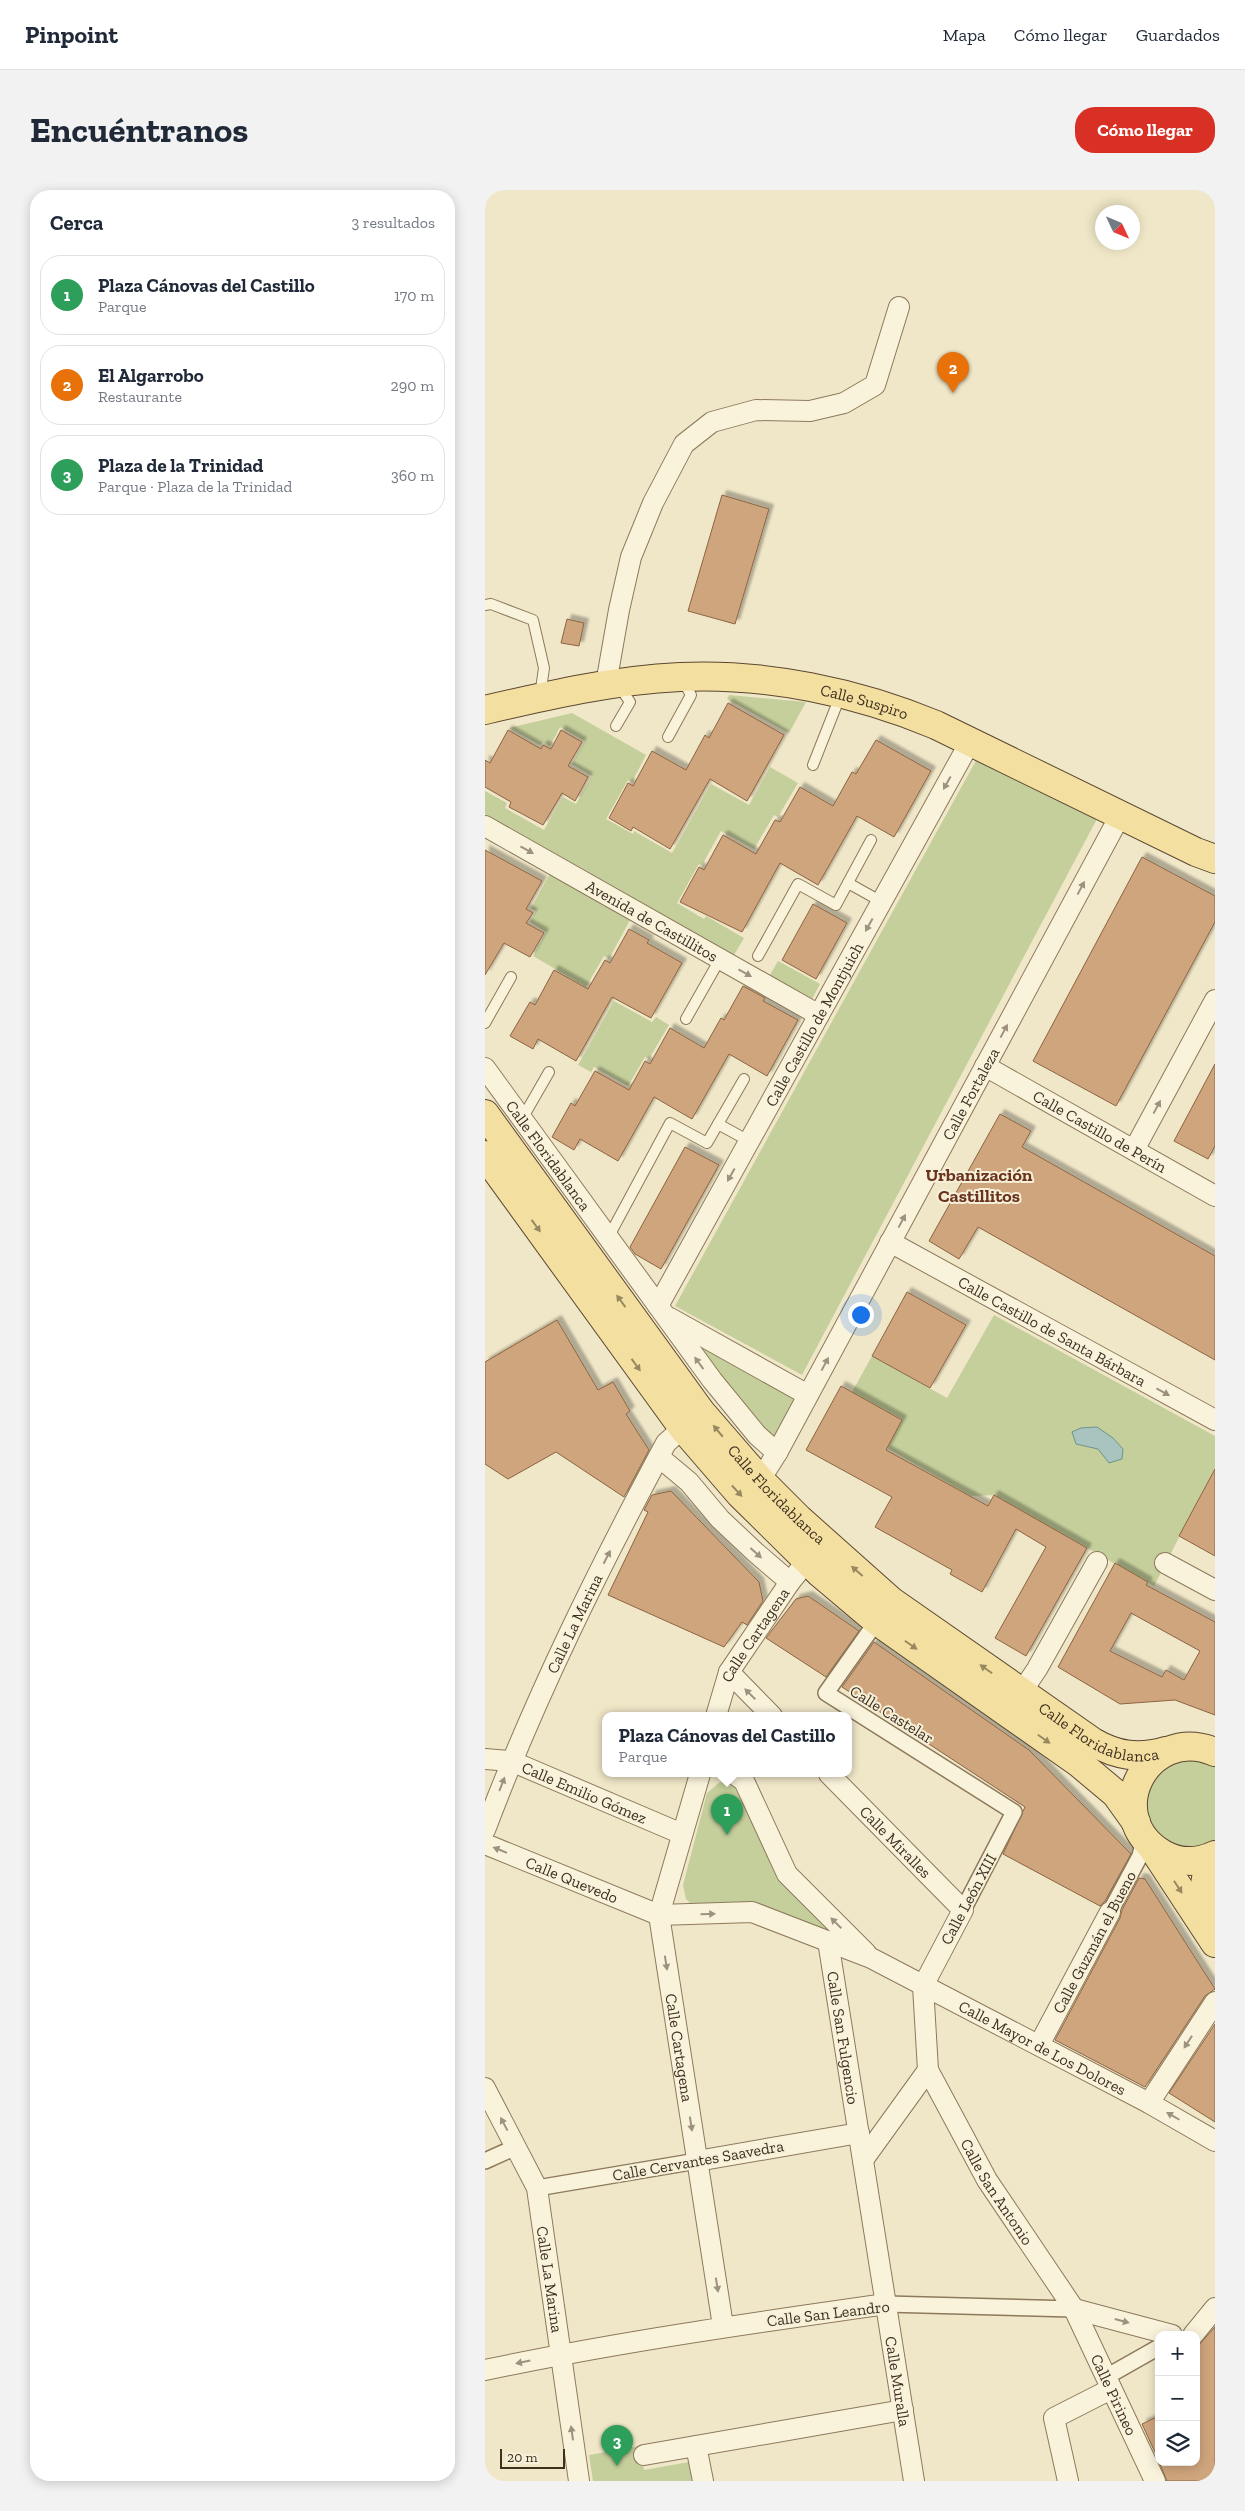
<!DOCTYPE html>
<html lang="es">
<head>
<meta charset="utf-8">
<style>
  body { margin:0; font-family:"Zilla Slab",serif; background:#f2f2f3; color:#1f2937 }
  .controls { position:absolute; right:15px; bottom:15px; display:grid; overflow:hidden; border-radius:10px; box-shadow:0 2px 12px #0003 }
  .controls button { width:45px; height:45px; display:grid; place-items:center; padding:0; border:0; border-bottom:1px solid #e0e1e3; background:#fff; color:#1f2937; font:25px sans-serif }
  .compass { position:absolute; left:610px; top:15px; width:45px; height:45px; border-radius:50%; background:#fff; box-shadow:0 2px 12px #0003; rotate:134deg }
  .scale { position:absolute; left:15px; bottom:12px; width:65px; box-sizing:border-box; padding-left:5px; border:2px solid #3d3020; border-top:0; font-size:14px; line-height:18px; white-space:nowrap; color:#3d3020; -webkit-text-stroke:4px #f7f0d8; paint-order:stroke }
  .you { position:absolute; left:375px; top:1124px; width:18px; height:18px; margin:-12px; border:4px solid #fff; border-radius:50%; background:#1a73e8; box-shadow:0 0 0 8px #1a73e833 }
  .badge { display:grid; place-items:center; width:32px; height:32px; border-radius:50%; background:#d93025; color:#fff; font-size:16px; font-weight:700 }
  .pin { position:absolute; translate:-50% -41px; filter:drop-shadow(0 1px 2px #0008) }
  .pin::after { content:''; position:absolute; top:26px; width:18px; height:15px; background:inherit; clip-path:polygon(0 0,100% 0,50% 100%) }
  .popup { position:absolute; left:117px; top:1522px; width:250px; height:65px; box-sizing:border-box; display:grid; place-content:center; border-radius:10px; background:#fff; filter:drop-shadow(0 1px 4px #0005); font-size:16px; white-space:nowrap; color:#747a83 }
  .popup b { font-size:19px; color:#1f2937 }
  .popup::after { content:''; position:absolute; left:50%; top:100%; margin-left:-10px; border:10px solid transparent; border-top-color:#fff }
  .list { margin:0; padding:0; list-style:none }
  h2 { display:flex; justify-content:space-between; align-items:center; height:65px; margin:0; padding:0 20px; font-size:21px }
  h2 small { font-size:16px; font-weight:400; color:#747a83 }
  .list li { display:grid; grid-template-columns:32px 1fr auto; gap:15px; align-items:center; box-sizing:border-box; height:80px; margin:0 10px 10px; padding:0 10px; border:1px solid #e0e1e3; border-radius:20px }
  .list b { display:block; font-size:19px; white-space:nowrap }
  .list p { margin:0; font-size:16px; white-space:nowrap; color:#747a83 }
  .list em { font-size:16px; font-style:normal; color:#747a83 }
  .icon { flex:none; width:28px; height:28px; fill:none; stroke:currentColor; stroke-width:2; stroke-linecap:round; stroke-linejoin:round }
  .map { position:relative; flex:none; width:730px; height:2291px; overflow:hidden; border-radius:20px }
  header { display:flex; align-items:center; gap:30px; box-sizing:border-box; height:70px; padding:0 25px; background:#fff; border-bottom:1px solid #e0e1e3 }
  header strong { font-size:24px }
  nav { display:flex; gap:28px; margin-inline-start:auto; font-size:18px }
  .intro { display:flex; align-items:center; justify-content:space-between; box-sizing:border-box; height:120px; padding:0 30px }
  h1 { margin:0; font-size:35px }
  .button { padding:12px 22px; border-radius:20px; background:#d93025; color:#fff; font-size:18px; font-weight:700 }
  main { display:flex; gap:30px; padding:0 30px }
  aside { flex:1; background:#fff; border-radius:20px; box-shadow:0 2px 12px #0003 }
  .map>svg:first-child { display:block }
  .green { fill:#c5cf9b }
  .water { fill:#a9c4be; stroke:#6f938c }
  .building { fill:#cfa57d; stroke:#8c6441; fill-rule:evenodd; filter:url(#shadow) }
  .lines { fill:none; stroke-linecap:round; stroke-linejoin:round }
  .service-casing { stroke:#8d795c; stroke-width:12 }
  .pedestrian-casing { stroke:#8d795c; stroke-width:18 }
  .minor-casing { stroke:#8d795c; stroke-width:22 }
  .primary-casing { stroke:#5b4730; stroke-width:30 }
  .service { stroke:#faf3dc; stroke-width:10 }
  .pedestrian { stroke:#faf3dc; stroke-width:15 }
  .minor { stroke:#faf3dc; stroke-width:20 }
  .primary { stroke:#f3dfa0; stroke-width:28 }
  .oneway { fill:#9c927e }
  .oneway2 { fill:#988860 }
  .labels { text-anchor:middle; stroke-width:4; stroke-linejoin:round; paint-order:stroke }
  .street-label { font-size:16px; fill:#3d3020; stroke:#f7f0d8 }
  .neighbourhood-label { font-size:18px; font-weight:bold; fill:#6a331e; stroke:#f7f0d8 }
</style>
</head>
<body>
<header>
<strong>Pinpoint</strong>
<nav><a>Mapa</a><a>Cómo llegar</a><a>Guardados</a></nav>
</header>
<div class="intro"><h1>Encuéntranos</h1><a class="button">Cómo llegar</a></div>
<main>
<aside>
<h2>Cerca<small>3 resultados</small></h2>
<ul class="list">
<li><span class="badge" style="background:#2e9e5b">1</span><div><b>Plaza Cánovas del Castillo</b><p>Parque</p></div><em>170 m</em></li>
<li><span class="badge" style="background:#e8710a">2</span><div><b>El Algarrobo</b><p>Restaurante</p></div><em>290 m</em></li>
<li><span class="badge" style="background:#2e9e5b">3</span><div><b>Plaza de la Trinidad</b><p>Parque · Plaza de la Trinidad</p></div><em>360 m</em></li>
</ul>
</aside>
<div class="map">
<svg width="730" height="2291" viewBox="0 0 730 2291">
  <defs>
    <filter id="shadow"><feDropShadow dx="4.5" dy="-4.5" stdDeviation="1" flood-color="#0004"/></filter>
  </defs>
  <rect width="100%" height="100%" fill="#f0e7c8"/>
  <!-- green -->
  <g class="green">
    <path d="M 244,505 L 321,512 L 304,543 L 242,509 Z"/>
    <path d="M 87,523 L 161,565 L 147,592 L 143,590 L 121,629 L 148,644 L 149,641 L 187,663 L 226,594 L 264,615 L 285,577 L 313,593 L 293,627 L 289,625 L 269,659 L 236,641 L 217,675 L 214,674 L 192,713 L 219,729 L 221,726 L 259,748 L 249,765 L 0,624 L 0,601 L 22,613 L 20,618 L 59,640 L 78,607 L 91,614 L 107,586 L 87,574 L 100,551 L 75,537 L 65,556 L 58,552 L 55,555 L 24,538 Z"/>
    <path d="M 493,567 L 613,627 L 317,1185 L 190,1116 Z"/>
    <path d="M 65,684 L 145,730 L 124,769 L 119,766 L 101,797 L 48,766 L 61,742 L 45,732 L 51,721 L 46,718 Z"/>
    <path d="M 293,771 L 335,794 L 327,809 L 285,785 Z"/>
    <path d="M 129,811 L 167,832 L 171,827 L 184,835 L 164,869 L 160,867 L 143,896 L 109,877 L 106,882 L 93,875 Z"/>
    <path d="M 178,1124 L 323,1205 L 292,1263 Z"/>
    <path d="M 509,1125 L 730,1246 L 730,1278 L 669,1396 L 509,1305 L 486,1306 L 402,1258 L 417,1229 L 367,1202 L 387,1166 L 462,1208 Z"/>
    <path d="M 730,1562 L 730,1665 L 659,1649 L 660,1578 Z"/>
    <path d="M 235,1592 L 248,1594 L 294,1686 L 355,1747 L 211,1719 L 201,1709 L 198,1695 L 222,1603 Z"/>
    <path d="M 155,2256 L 159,2280 L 204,2272 L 207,2291 L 108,2291 L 104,2265 Z"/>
  </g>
  <!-- water -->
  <path class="water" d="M 612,1237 L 628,1248 L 638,1259 L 637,1269 L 624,1273 L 613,1259 L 591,1254 L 587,1242 L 596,1238 Z"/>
  <!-- building -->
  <g class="building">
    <path d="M 237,305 L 284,319 L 250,434 L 203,421 Z"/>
    <path d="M 82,429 L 99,433 L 94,456 L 76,453 Z"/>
    <path d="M 243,513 L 299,545 L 262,611 L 225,589 L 185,659 L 148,637 L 146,641 L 124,628 L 143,593 L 148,596 L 167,561 L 201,580 L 220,545 L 224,548 Z"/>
    <path d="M 23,540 L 56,559 L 58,555 L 66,559 L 76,540 L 97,552 L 83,576 L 103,587 L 90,611 L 77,603 L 58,635 L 24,617 L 26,612 L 0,597 L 0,570 L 5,573 Z"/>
    <path d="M 391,550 L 446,581 L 409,647 L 372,626 L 333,695 L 295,673 L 257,742 L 195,712 L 214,677 L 219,680 L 238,645 L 271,664 L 290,630 L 295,632 L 315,597 L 348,616 L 367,582 L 371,584 Z"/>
    <path d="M 0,660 L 57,691 L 41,719 L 48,723 L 41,733 L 59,743 L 45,767 L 19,753 L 0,785 Z"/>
    <path d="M 657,667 L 730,706 L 730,732 L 631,916 L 548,871 Z"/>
    <path d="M 328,714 L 362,733 L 331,789 L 297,770 Z"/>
    <path d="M 144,739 L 164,750 L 162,753 L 197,773 L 166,828 L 127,807 L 91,871 L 53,849 L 48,859 L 25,846 L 45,812 L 50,815 L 69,780 L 103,799 L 120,770 L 125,773 Z"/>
    <path d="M 258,796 L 280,808 L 278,811 L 313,830 L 282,886 L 244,864 L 207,929 L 169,907 L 133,971 L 95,949 L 89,960 L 67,947 L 86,913 L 90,916 L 110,881 L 144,900 L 160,871 L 165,874 L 185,838 L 219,858 L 236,828 L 239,830 Z"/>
    <path d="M 730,874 L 730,956 L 723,969 L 689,951 Z"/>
    <path d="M 515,924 L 546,941 L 537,957 L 730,1066 L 730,1170 L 493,1037 L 474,1069 L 444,1051 Z"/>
    <path d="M 200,957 L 234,975 L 176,1079 L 150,1064 L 145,1057 Z"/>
    <path d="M 422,1102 L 481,1135 L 445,1198 L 387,1166 Z"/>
    <path d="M 72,1130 L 113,1200 L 128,1192 L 145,1221 L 141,1224 L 164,1260 L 139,1307 L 71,1262 L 23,1289 L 0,1274 L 0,1172 Z"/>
    <path d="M 356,1196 L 417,1230 L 401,1260 L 503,1316 L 509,1305 L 602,1358 L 541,1466 L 510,1448 L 561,1357 L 531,1339 L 497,1402 L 465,1384 L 467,1380 L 390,1337 L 407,1307 L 321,1260 Z"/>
    <path d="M 730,1279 L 730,1366 L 694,1346 Z"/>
    <path d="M 186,1301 L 274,1392 L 278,1411 L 262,1435 L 257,1432 L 239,1457 L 123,1405 L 163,1322 L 159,1320 L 167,1305 Z"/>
    <path d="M 630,1373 L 663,1392 L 661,1395 L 730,1432 L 730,1525 L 690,1510 L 635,1514 L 573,1477 ZM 646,1423 L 715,1461 L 699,1490 L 681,1480 L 677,1487 L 625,1461 Z"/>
    <path d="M 323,1406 L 374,1441 L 341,1487 L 281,1448 L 311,1409 Z"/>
    <path d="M 389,1452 L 544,1560 L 646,1664 L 620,1711 L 615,1716 L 518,1664 L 540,1617 L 357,1497 Z"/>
    <path d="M 654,1688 L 660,1689 L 730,1799 L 720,1806 L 660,1897 L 570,1850 L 635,1728 L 637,1720 Z"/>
    <path d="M 730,1834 L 730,1932 L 684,1903 Z"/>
    <path d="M 730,2137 L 730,2291 L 682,2291 L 674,2272 L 711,2272 L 711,2158 Z"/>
    <path d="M 674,2226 L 674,2271 L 657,2234 Z"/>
  </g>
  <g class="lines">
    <defs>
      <g id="service">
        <path d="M 0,415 L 6,414 L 48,430 L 59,478 L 55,506"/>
        <path d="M 131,536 L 145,512 L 134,496"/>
        <path d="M 183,547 L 206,505 L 198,491"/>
        <path d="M 328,575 L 356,504"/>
        <path d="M 363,693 L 397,712"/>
        <path d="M 273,766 L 313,694 L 351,715 L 386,650"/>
        <path d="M 201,829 L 235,769"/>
        <path d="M 0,833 L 26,787"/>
        <path d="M 37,929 L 64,882"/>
        <path d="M 233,934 L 264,951"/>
        <path d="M 123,1048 L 185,933 L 222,953 L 259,889"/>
      </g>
      <g id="pedestrian">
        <path d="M 392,1431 L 341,1503 L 529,1622 L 478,1720"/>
        <path d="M 625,1722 L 655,1666 L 659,1649"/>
        <path d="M 0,1971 L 31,1957"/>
        <path d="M 52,1998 L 212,1971"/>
        <path d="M 401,2114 L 589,2119"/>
        <path d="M 621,2187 L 674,2157"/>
      </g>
      <g id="minor">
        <path d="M 121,494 L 134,420 L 146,367 L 168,313 L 199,254 L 227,232 L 271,220 L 325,221 L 359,213 L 390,195 L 414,117"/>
        <path id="s1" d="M 0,636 L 334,825"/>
        <path id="s2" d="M 500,876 L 730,1006"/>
        <path id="s3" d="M 0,878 L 227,1190 L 272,1245 L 292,1263"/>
        <path d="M 649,960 L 730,810"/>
        <path id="s4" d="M 405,1052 L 730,1230"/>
        <path id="s5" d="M 173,1116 L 480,561 L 480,549"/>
        <path d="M 185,1128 L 323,1205"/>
        <path d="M 174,1267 L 204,1292 L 235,1329 L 270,1362 L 305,1392"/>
        <path id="s6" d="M 275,1290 L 292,1263 L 630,635 L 630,622"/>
        <path d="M 680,1373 L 730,1400"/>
        <path d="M 244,1482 L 287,1526"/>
        <path d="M 536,1503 L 552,1479 L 612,1372"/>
        <path id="s7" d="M 231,1526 L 244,1482 L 305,1392 L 322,1371"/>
        <path id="s8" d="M 0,1569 L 26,1571 L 197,1644"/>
        <path id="s9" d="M 215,1584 L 174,1725 L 238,2136"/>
        <path d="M 249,1584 L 259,1591 L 302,1684 L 381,1763"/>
        <path id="s10" d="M 344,1584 L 478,1720 L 438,1796 L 443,1880 L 378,1970"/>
        <path id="s11" d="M 0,1640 C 50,1507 114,1378 181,1253 L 198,1238"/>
        <path id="s12" d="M 0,1654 L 174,1725 L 267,1722 L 386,1768 L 664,1913 L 730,1951"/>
        <path id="s13" d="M 343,1751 L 429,2291"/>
        <path d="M 554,1855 L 625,1722"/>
        <path id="s14" d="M 443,1880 L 502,1990 L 589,2119 L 670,2291"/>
        <path id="s15" d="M 0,1898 L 52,1998 L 94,2291"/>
        <path d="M 664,1913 L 730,1812"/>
        <path d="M 212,1971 L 374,1943"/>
        <path d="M 589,2119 L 687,2145"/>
        <path d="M 708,2145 L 730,2118"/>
        <path d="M 0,2180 C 133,2152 267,2133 401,2114"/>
        <path d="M 211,2256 L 218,2291"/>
        <path d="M 159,2265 L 418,2220"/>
        <path d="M 583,2291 L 569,2228 L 626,2199"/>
      </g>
      <g id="primary">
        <path id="s16" d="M 0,520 C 64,505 129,490 195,487 C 281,483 372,502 451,535 L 711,662 L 730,669"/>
        <path id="s17" d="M 0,924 L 216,1222 L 275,1290 L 314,1329 L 406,1411 L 608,1552 C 632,1566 654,1569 681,1561"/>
        <path d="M 0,965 L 198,1238 L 255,1304 L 335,1383 L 392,1431 L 594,1573 L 631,1604 L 651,1632"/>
        <path d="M 730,1562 C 662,1533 614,1627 678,1664 C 694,1673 713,1673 730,1665"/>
        <path d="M 667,1657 L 730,1753"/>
        <path d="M 728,1739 C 718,1717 715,1689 730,1668"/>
      </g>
    </defs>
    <!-- service casing -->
    <use href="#service" class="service-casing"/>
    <!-- pedestrian casing -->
    <use href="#pedestrian" class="pedestrian-casing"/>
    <!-- minor casing -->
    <use href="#minor" class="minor-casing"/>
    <!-- primary casing -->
    <use href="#primary" class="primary-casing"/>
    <!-- service -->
    <use href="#service" class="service"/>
    <!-- pedestrian -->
    <use href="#pedestrian" class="pedestrian"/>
    <!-- minor -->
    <use href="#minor" class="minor"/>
    <!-- primary -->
    <use href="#primary" class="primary"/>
  </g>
  <!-- one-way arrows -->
  <defs><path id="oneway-solid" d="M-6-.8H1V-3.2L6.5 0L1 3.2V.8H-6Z" transform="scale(1.25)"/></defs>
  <g class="oneway">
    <use href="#oneway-solid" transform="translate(462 593) rotate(119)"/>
    <use href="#oneway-solid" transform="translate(42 660) rotate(29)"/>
    <use href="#oneway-solid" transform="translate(596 698) rotate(-62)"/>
    <use href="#oneway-solid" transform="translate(384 735) rotate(119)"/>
    <use href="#oneway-solid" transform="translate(260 783) rotate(29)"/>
    <use href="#oneway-solid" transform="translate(519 841) rotate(-62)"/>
    <use href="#oneway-solid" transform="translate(672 917) rotate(-62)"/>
    <use href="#oneway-solid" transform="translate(246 985) rotate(119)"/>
    <use href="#oneway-solid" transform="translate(417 1031) rotate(-62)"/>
    <use href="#oneway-solid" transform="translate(214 1173) rotate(-126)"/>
    <use href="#oneway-solid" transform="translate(340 1174) rotate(-62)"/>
    <use href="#oneway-solid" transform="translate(678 1202) rotate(29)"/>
    <use href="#oneway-solid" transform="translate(271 1363) rotate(42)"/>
    <use href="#oneway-solid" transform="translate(122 1367) rotate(-63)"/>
    <use href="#oneway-solid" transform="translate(265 1504) rotate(-135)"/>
    <use href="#oneway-solid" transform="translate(17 1594) rotate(-69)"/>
    <use href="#oneway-solid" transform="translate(15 1660) rotate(-158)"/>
    <use href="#oneway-solid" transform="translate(223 1724) rotate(-2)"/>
    <use href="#oneway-solid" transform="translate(351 1733) rotate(-135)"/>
    <use href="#oneway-solid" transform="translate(181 1773) rotate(81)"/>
    <use href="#oneway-solid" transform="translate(703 1852) rotate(123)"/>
    <use href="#oneway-solid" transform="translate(688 1926) rotate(-150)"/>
    <use href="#oneway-solid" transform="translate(19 1934) rotate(-118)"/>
    <use href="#oneway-solid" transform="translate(206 1934) rotate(81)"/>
    <use href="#oneway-solid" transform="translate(232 2095) rotate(81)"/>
    <use href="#oneway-solid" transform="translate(637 2131) rotate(15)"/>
    <use href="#oneway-solid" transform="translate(38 2172) rotate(168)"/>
    <use href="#oneway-solid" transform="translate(87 2243) rotate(-98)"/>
  </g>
  <g class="oneway2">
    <use href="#oneway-solid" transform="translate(51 1036) rotate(54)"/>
    <use href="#oneway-solid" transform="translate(136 1111) rotate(-126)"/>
    <use href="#oneway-solid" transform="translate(151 1175) rotate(54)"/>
    <use href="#oneway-solid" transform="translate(233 1241) rotate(-130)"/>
    <use href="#oneway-solid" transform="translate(252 1301) rotate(47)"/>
    <use href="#oneway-solid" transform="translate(372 1381) rotate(-139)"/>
    <use href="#oneway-solid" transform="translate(426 1455) rotate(35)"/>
    <use href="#oneway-solid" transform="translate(501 1479) rotate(-145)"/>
    <use href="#oneway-solid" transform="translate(559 1549) rotate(35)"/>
    <use href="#oneway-solid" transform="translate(693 1697) rotate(57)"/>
  </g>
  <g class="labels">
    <!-- street labels -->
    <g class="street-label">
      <text dy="6" stroke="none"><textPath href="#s16" startOffset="385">Calle Suspiro</textPath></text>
      <text dy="6" stroke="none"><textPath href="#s1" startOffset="192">Avenida de Castillitos</textPath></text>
      <text dy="6" stroke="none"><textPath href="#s5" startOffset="322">Calle Castillo de Montjuich</textPath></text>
      <text dy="6" stroke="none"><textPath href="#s6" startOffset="440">Calle Fortaleza</textPath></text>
      <text dy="6" stroke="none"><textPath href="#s2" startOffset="132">Calle Castillo de Perín</textPath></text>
      <text dy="6" stroke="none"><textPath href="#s3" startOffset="108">Calle Floridablanca</textPath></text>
      <text dy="6" stroke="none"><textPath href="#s4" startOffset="185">Calle Castillo de Santa Bárbara</textPath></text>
      <text dy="6" stroke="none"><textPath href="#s17" startOffset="480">Calle Floridablanca</textPath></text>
      <text dy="6" stroke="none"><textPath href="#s11" startOffset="225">Calle La Marina</textPath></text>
      <text dy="6" stroke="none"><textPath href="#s7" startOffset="91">Calle Cartagena</textPath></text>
      <text transform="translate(407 1524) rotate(32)" y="6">Calle Castelar</text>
      <text dy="6" stroke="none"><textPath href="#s17" startOffset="885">Calle Floridablanca</textPath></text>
      <text dy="6" stroke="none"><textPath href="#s8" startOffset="106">Calle Emilio Gómez</textPath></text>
      <text dy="6" stroke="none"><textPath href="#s10" startOffset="95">Calle Miralles</textPath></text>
      <text dy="6" stroke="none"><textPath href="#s12" startOffset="94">Calle Quevedo</textPath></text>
      <text transform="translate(483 1709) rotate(-62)" y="6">Calle León XIII</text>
      <text transform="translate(609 1752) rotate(-62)" y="6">Calle Guzmán el Bueno</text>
      <text dy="6" stroke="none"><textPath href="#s13" startOffset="98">Calle San Fulgencio</textPath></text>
      <text dy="6" stroke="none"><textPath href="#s9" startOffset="281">Calle Cartagena</textPath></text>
      <text dy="6" stroke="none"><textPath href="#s12" startOffset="602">Calle Mayor de Los Dolores</textPath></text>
      <text transform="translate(213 1970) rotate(-10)" y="6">Calle Cervantes Saavedra</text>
      <text dy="6" stroke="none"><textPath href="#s14" startOffset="140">Calle San Antonio</textPath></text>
      <text dy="6" stroke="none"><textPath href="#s15" startOffset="205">Calle La Marina</textPath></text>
      <text transform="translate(343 2123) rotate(-7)" y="6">Calle San Leandro</text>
      <text dy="6" stroke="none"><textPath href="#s13" startOffset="446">Calle Muralla</textPath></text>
      <text dy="6" stroke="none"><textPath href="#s14" startOffset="375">Calle Pirineo</textPath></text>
    </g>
    <!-- neighbourhood labels -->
    <g class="neighbourhood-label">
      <text x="494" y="991">Urbanización<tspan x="494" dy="21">Castillitos</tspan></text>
    </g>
  </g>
</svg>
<div class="controls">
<button>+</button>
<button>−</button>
<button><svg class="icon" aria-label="layers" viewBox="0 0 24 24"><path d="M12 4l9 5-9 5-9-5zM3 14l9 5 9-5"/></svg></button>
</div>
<svg class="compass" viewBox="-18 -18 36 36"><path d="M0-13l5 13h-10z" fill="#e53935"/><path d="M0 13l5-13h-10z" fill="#747a83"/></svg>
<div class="scale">20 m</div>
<div class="you"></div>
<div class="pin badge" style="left:242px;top:1645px;background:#2e9e5b">1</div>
<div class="popup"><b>Plaza Cánovas del Castillo</b>Parque</div>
<div class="pin badge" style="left:468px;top:203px;background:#e8710a">2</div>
<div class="pin badge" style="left:132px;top:2276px;background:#2e9e5b">3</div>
</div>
</main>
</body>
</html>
